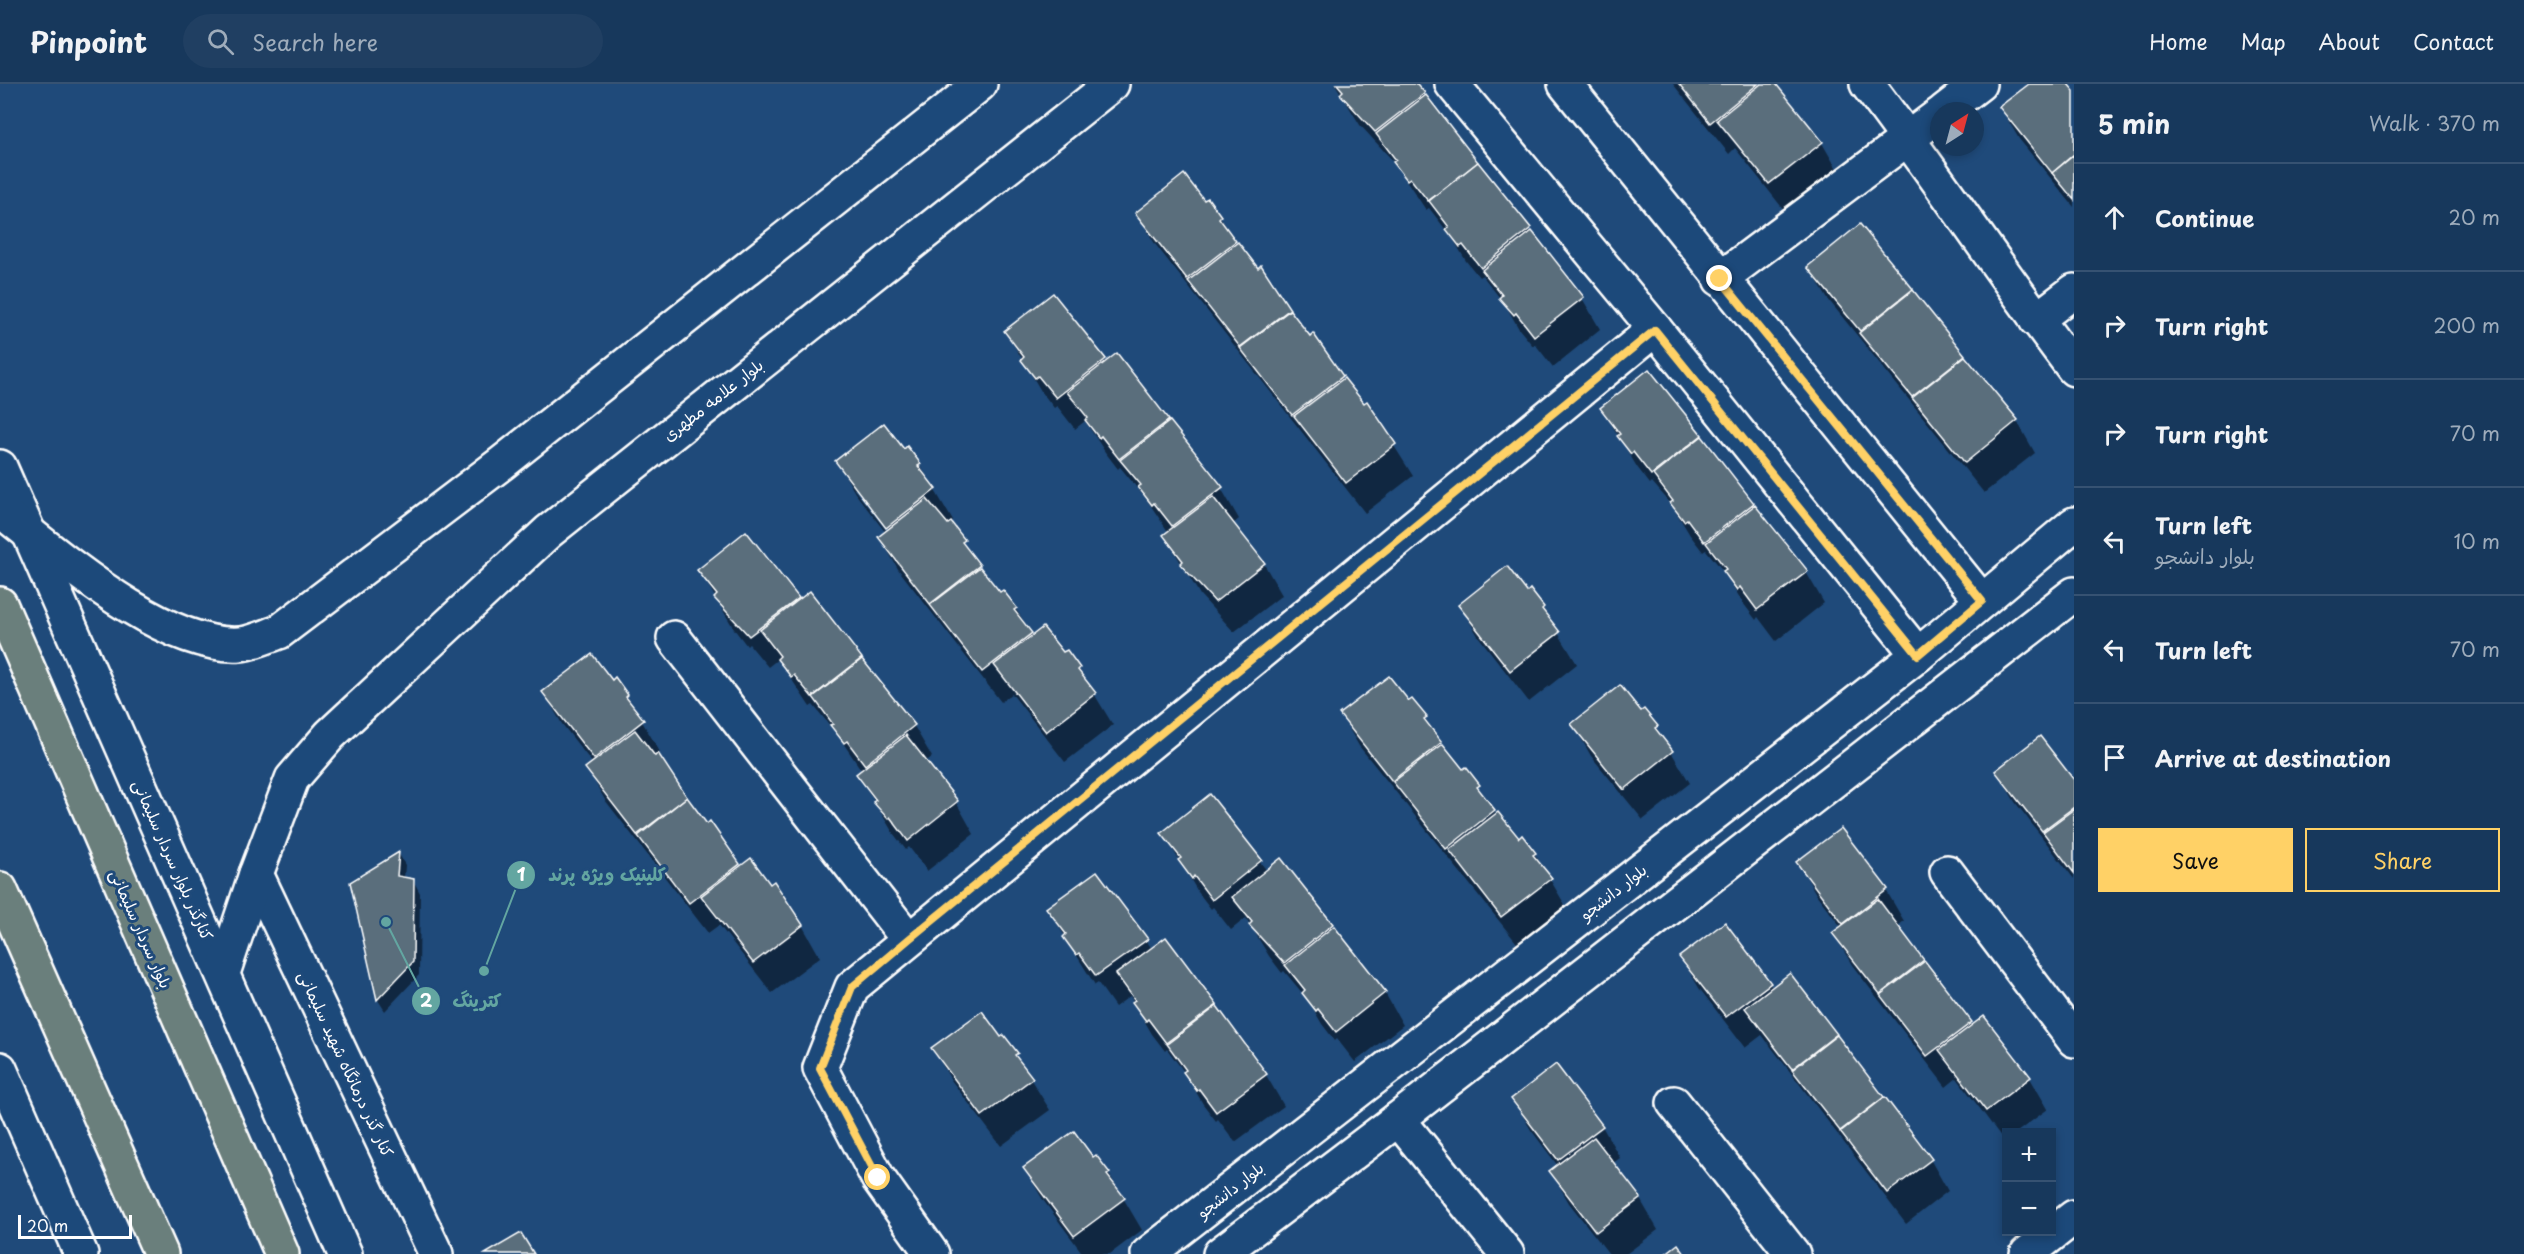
<!DOCTYPE html>
<html lang="en">
<head>
<meta charset="utf-8">
<style>
  body { margin:0; font-family:"Playpen Sans","Playpen Sans Arabic",sans-serif; background:#203f62; color:#f1f3f6 }
  .controls { position:absolute; right:18px; bottom:18px; display:grid; overflow:hidden; border-radius:0px; box-shadow:0 3px 9px #0003 }
  .controls button { width:54px; height:54px; display:grid; place-items:center; padding:0; border:0; border-bottom:2px solid #365272; background:#17385c; color:#f1f3f6; font:30px sans-serif }
  .compass { position:absolute; left:1930px; top:18px; width:54px; height:54px; border-radius:50%; background:#17385c; box-shadow:0 3px 9px #0003; rotate:36deg }
  .scale { position:absolute; left:18px; bottom:15px; width:114px; box-sizing:border-box; padding-left:6px; border:3px solid #fff; border-top:0; font-size:16px; line-height:21px; white-space:nowrap; color:#fff; -webkit-text-stroke:4px #1f4a7a; paint-order:stroke }
  .stop { position:absolute; width:18px; height:18px; margin:-14px; border:4px solid #ffd166; border-radius:50%; background:#fff }
  .stop.end { background:#ffd166; border-color:#fff; box-shadow:0 2px 6px #0008 }
  .list { margin:0; padding:0; list-style:none }
  h2 { display:flex; justify-content:space-between; align-items:center; height:78px; margin:0; padding:0 24px; font-size:26px }
  h2 small { font-size:20px; font-weight:400; color:#9eacbb }
  .list li { display:grid; grid-template-columns:39px 1fr auto; gap:18px; align-items:center; box-sizing:border-box; height:108px; padding:0 24px; border-top:2px solid #365272 }
  .list b { display:block; font-size:22px; white-space:nowrap }
  .list p { margin:0; font-size:20px; white-space:nowrap; color:#9eacbb }
  .list em { font-size:20px; font-style:normal; color:#9eacbb }
  .actions { display:flex; gap:12px; padding:18px 24px }
  .actions a { flex:1; padding:14px 0; border:2px solid #ffd166; border-radius:0px; text-align:center; font-size:21px; color:#ffd166 }
  .actions .main { background:#ffd166; color:#111 }
  .icon { flex:none; width:33px; height:33px; fill:none; stroke:currentColor; stroke-width:2; stroke-linecap:round; stroke-linejoin:round }
  .map { position:relative; flex:none; width:2074px; height:1170px; overflow:hidden }
  header { display:flex; align-items:center; gap:36px; box-sizing:border-box; height:84px; padding:0 30px; background:#17385c; border-bottom:2px solid #365272 }
  header strong { font-size:28px }
  nav { display:flex; gap:33px; margin-inline-start:auto; font-size:21px }
  .search { width:420px; height:54px; background:#203f62; display:flex; align-items:center; gap:15px; box-sizing:border-box; padding:0 21px; border-radius:33px; color:#9eacbb; font-size:22px }
  main { display:flex }
  aside { flex:1; background:#17385c }
  .map>svg:first-child { display:block }
  .shadow { fill:#0007; fill-rule:evenodd }
  .building { fill:#5a6e7c; stroke:#fff; stroke-width:1.5 }
  .lines { fill:none; stroke-linecap:round; stroke-linejoin:round }
  .minor-casing { stroke:#fff; stroke-width:38 }
  .major-casing { stroke:#fff; stroke-width:38 }
  .minor { stroke:#1f4a7a; stroke-width:33 }
  .major { stroke:#6b7f7c; stroke-width:33 }
  .route { stroke:#ffd166; stroke-width:8 }
  .labels { text-anchor:middle; stroke-width:6; stroke-linejoin:round; paint-order:stroke }
  .street-label { font-size:16px; fill:#fff; stroke:#1f4a7a }
  .leader { fill:none; stroke:#63a6a1; stroke-width:2 }
  .callout-dot { fill:#63a6a1; stroke:#1f4a7a; stroke-width:2 }
  .mark-label { font-size:18px; text-anchor:middle; font-weight:bold; fill:#fff }
  .callout-label { font-size:18px; text-anchor:middle; font-weight:bold; fill:#63a6a1; stroke:#1f4a7a; stroke-width:6; stroke-linejoin:round; paint-order:stroke }
</style>
</head>
<body>
<header>
<strong>Pinpoint</strong>
<div class="search"><svg class="icon" aria-label="search" viewBox="0 0 24 24"><circle cx="10" cy="10" r="6"/><path d="M15 15l6 6"/></svg>Search here</div>
<nav><a>Home</a><a>Map</a><a>About</a><a>Contact</a></nav>
</header>
<main>
<div class="map">
<svg width="2074" height="1170" viewBox="0 0 2074 1170">
  <rect width="100%" height="100%" fill="#1f4a7a"/>
  <filter id="ink" filterUnits="userSpaceOnUse"><feTurbulence type="fractalNoise" baseFrequency=".0167" numOctaves="2"/><feDisplacementMap in="SourceGraphic" scale="12" xChannelSelector="R" yChannelSelector="G"/><feConvolveMatrix kernelMatrix="1 2 1 2 8 2 1 2 1" color-interpolation-filters="sRGB"/></filter>
  <g filter="url(#ink)">
    <!-- shadow -->
    <g class="shadow">
      <path d="M 1335,0 L 1415,0 L 1582,214 L 1600,245 L 1553,283 L 1535,260 L 1533,262 L 1519,245 L 1506,222 L 1482,191 L 1479,193 L 1466,177 L 1453,155 L 1429,124 L 1426,126 L 1394,78 L 1360,41 Z"/>
      <path d="M 1673,0 L 1774,0 L 1822,59 L 1840,90 L 1788,131 L 1735,64 L 1729,70 Z"/>
      <path d="M 2031,0 L 2066,0 L 2074,10 L 2074,123 L 2019,55 L 2001,24 Z"/>
      <path d="M 1204,118 L 1220,132 L 1237,161 L 1310,254 L 1313,251 L 1343,296 L 1364,322 L 1367,319 L 1413,392 L 1365,429 L 1155,160 L 1137,129 Z"/>
      <path d="M 1860,142 L 2017,337 L 2035,369 L 1984,409 L 1827,214 L 1809,183 Z"/>
      <path d="M 1053,211 L 1107,279 L 1117,271 L 1221,404 L 1239,435 L 1233,440 L 1264,480 L 1282,511 L 1234,548 L 1200,511 L 1165,452 L 1169,449 L 1147,416 L 1120,383 L 1118,385 L 1105,368 L 1085,337 L 1075,345 L 1057,322 L 1054,324 L 1041,307 L 1006,248 Z"/>
      <path d="M 1649,287 L 1806,488 L 1824,519 L 1776,557 L 1758,533 L 1756,536 L 1743,519 L 1724,488 L 1706,466 L 1703,468 L 1690,451 L 1671,420 L 1652,398 L 1650,400 L 1637,383 L 1602,325 Z"/>
      <path d="M 907,365 L 920,381 L 953,437 L 950,440 L 982,487 L 1000,510 L 1016,525 L 1033,552 L 1063,570 L 1079,585 L 1113,641 L 1065,678 L 1012,610 L 1001,618 L 898,485 L 880,453 L 886,449 L 855,409 L 837,377 L 904,367 ZM 854,405 L 858,405 L 892,449 L 890,451 Z"/>
      <path d="M 699,486 L 797,514 L 799,517 L 809,509 L 914,642 L 932,673 L 925,678 L 956,718 L 974,750 L 927,787 L 909,763 L 906,766 L 893,749 L 858,690 L 862,687 L 837,650 L 813,621 L 810,623 L 778,575 L 768,583 L 749,560 L 747,562 L 734,545 Z"/>
      <path d="M 1530,507 L 1543,524 L 1577,580 L 1529,618 L 1478,552 L 1460,521 L 1527,510 Z"/>
      <path d="M 614,596 L 627,612 L 660,668 L 657,671 L 684,711 L 740,784 L 802,841 L 820,873 L 772,909 L 719,841 L 708,849 L 605,716 L 587,684 L 593,680 L 562,640 L 544,609 L 611,598 Z"/>
      <path d="M 1409,619 L 1425,634 L 1443,663 L 1462,688 L 1465,685 L 1497,731 L 1518,756 L 1522,753 L 1535,770 L 1568,826 L 1520,863 L 1359,662 L 1341,631 Z"/>
      <path d="M 1643,627 L 1656,643 L 1690,699 L 1643,736 L 1591,672 L 1573,640 Z"/>
      <path d="M 1997,687 L 2074,699 L 2074,795 L 2015,718 Z"/>
      <path d="M 1210,712 L 1267,787 L 1281,776 L 1385,909 L 1403,941 L 1355,978 L 1337,955 L 1335,957 L 1322,940 L 1308,916 L 1284,887 L 1282,889 L 1269,872 L 1246,834 L 1231,846 L 1213,823 L 1211,825 L 1198,808 L 1163,749 Z"/>
      <path d="M 399,770 L 405,781 L 404,795 L 413,796 L 420,809 L 419,891 L 385,927 L 378,916 L 352,799 Z"/>
      <path d="M 1798,778 L 1886,806 L 1904,837 L 1897,843 L 1973,942 L 1984,934 L 2030,994 L 2048,1025 L 2017,1048 L 2006,1048 L 2005,1058 L 1957,994 L 1946,1003 L 1852,881 L 1834,850 L 1842,844 L 1816,810 Z"/>
      <path d="M 1048,825 L 1146,856 L 1152,865 L 1216,921 L 1266,991 L 1284,1022 L 1235,1058 L 1218,1035 L 1216,1037 L 1203,1020 L 1185,989 L 1167,965 L 1165,967 L 1152,950 L 1130,912 L 1115,923 L 1098,899 L 1095,901 Z"/>
      <path d="M 1724,840 L 1773,904 L 1789,892 L 1930,1075 L 1948,1107 L 1906,1140 L 1762,951 L 1745,964 L 1699,904 L 1681,873 Z"/>
      <path d="M 1004,953 L 1050,1026 L 1001,1062 L 951,996 L 933,965 L 1001,955 Z"/>
      <path d="M 1513,1015 L 1602,1042 L 1620,1074 L 1613,1079 L 1640,1115 L 1658,1146 L 1626,1170 L 1609,1170 L 1569,1119 L 1551,1087 L 1558,1082 L 1531,1046 Z"/>
      <path d="M 1093,1075 L 1109,1090 L 1142,1146 L 1110,1170 L 1083,1170 L 1043,1116 L 1025,1085 Z"/>
    </g>
    <!-- building -->
    <g class="building">
      <path d="M 1337,0 L 1417,0 L 1425,9 L 1375,48 L 1340,10 L 1343,7 Z"/>
      <path d="M 1679,0 L 1758,0 L 1710,39 Z"/>
      <path d="M 1761,0 L 1776,0 L 1823,58 L 1769,100 L 1717,36 Z"/>
      <path d="M 2029,0 L 2068,0 L 2074,7 L 2074,70 L 2052,89 L 1999,23 Z"/>
      <path d="M 1426,11 L 1478,78 L 1428,117 L 1410,94 L 1407,96 L 1393,78 L 1396,76 L 1376,50 Z"/>
      <path d="M 2074,71 L 2074,116 L 2052,89 Z"/>
      <path d="M 1478,78 L 1531,144 L 1481,184 L 1463,161 L 1460,163 L 1446,145 L 1449,143 L 1429,117 Z"/>
      <path d="M 1184,90 L 1204,116 L 1208,114 L 1221,132 L 1219,134 L 1236,157 L 1187,195 L 1135,129 Z"/>
      <path d="M 1860,140 L 1913,205 L 1860,247 L 1807,183 Z"/>
      <path d="M 1532,147 L 1584,213 L 1534,252 L 1516,229 L 1514,231 L 1499,214 L 1502,211 L 1482,186 Z"/>
      <path d="M 1238,158 L 1258,184 L 1261,181 L 1290,225 L 1240,263 L 1188,197 Z"/>
      <path d="M 1913,206 L 1965,271 L 1912,313 L 1859,249 Z"/>
      <path d="M 1053,209 L 1106,275 L 1056,314 L 1038,292 L 1035,294 L 1021,276 L 1024,273 L 1004,247 Z"/>
      <path d="M 1290,226 L 1310,252 L 1313,249 L 1343,292 L 1292,331 L 1240,264 Z"/>
      <path d="M 1117,269 L 1169,336 L 1119,375 L 1101,352 L 1099,354 L 1085,336 L 1088,334 L 1067,308 Z"/>
      <path d="M 1965,272 L 2018,336 L 1965,379 L 1912,314 Z"/>
      <path d="M 1649,285 L 1702,351 L 1651,391 L 1633,368 L 1631,370 L 1617,352 L 1620,350 L 1600,324 Z"/>
      <path d="M 1344,294 L 1364,319 L 1367,317 L 1396,360 L 1346,399 L 1294,332 Z"/>
      <path d="M 1170,337 L 1223,403 L 1172,442 L 1154,419 L 1152,421 L 1138,403 L 1141,401 L 1120,376 Z"/>
      <path d="M 884,339 L 904,365 L 907,362 L 921,380 L 918,382 L 936,405 L 886,444 L 835,377 Z"/>
      <path d="M 1702,352 L 1754,419 L 1704,458 L 1687,435 L 1684,437 L 1670,419 L 1673,417 L 1653,391 Z"/>
      <path d="M 1213,413 L 1265,479 L 1215,518 L 1180,480 L 1183,477 L 1163,451 Z"/>
      <path d="M 927,415 L 948,440 L 951,438 L 965,456 L 962,458 L 980,481 L 930,520 L 878,453 Z"/>
      <path d="M 1755,421 L 1808,487 L 1757,526 L 1740,503 L 1737,506 L 1723,487 L 1726,485 L 1706,459 Z"/>
      <path d="M 746,447 L 799,514 L 749,552 L 714,514 L 717,511 L 697,486 Z"/>
      <path d="M 1507,482 L 1527,508 L 1530,505 L 1544,523 L 1542,525 L 1560,548 L 1510,587 L 1458,521 Z"/>
      <path d="M 980,483 L 1000,508 L 1003,506 L 1017,524 L 1014,526 L 1032,549 L 982,588 L 930,521 Z"/>
      <path d="M 810,507 L 862,574 L 812,613 L 794,591 L 791,593 L 777,575 L 780,572 L 760,546 Z"/>
      <path d="M 1043,543 L 1063,568 L 1067,566 L 1080,584 L 1078,586 L 1096,609 L 1046,648 L 994,581 Z"/>
      <path d="M 592,570 L 612,596 L 615,593 L 628,611 L 626,613 L 644,636 L 594,675 L 542,608 Z"/>
      <path d="M 862,575 L 915,641 L 865,681 L 847,657 L 844,659 L 830,641 L 833,640 L 813,613 Z"/>
      <path d="M 1389,592 L 1409,617 L 1412,615 L 1427,633 L 1424,635 L 1442,658 L 1392,697 L 1339,630 Z"/>
      <path d="M 1620,601 L 1641,627 L 1644,625 L 1658,642 L 1655,644 L 1673,667 L 1624,706 L 1571,640 Z"/>
      <path d="M 635,646 L 655,672 L 658,669 L 687,713 L 637,751 L 585,684 Z"/>
      <path d="M 906,651 L 958,717 L 908,757 L 890,733 L 888,735 L 873,718 L 876,716 L 856,690 Z"/>
      <path d="M 2040,652 L 2074,696 L 2074,723 L 2042,747 L 1995,687 Z"/>
      <path d="M 1443,660 L 1463,685 L 1466,683 L 1480,701 L 1477,703 L 1495,726 L 1446,765 L 1393,698 Z"/>
      <path d="M 1210,710 L 1262,776 L 1212,816 L 1194,792 L 1192,795 L 1178,776 L 1181,774 L 1161,749 Z"/>
      <path d="M 687,713 L 707,740 L 710,737 L 740,780 L 689,819 L 638,752 Z"/>
      <path d="M 2074,725 L 2074,789 L 2043,748 Z"/>
      <path d="M 1498,728 L 1519,754 L 1522,751 L 1536,769 L 1533,771 L 1552,794 L 1501,833 L 1449,766 Z"/>
      <path d="M 1841,744 L 1888,805 L 1843,840 L 1796,778 Z"/>
      <path d="M 399,768 L 397,792 L 414,795 L 413,878 L 377,916 L 350,798 Z"/>
      <path d="M 751,774 L 770,800 L 774,797 L 803,841 L 753,879 L 701,812 Z"/>
      <path d="M 1281,774 L 1333,840 L 1284,879 L 1249,841 L 1252,838 L 1232,813 Z"/>
      <path d="M 1097,787 L 1148,855 L 1096,892 L 1079,869 L 1076,871 L 1063,853 L 1066,850 L 1046,824 Z"/>
      <path d="M 1878,815 L 1924,876 L 1880,910 L 1832,849 Z"/>
      <path d="M 1725,838 L 1771,899 L 1726,933 L 1679,873 Z"/>
      <path d="M 1334,842 L 1386,908 L 1336,948 L 1318,925 L 1316,927 L 1302,909 L 1305,906 L 1285,881 Z"/>
      <path d="M 1166,853 L 1217,921 L 1166,959 L 1148,935 L 1146,937 L 1132,918 L 1135,916 L 1116,890 Z"/>
      <path d="M 1925,877 L 1972,938 L 1927,972 L 1880,911 Z"/>
      <path d="M 1790,889 L 1837,950 L 1792,985 L 1745,924 Z"/>
      <path d="M 1217,922 L 1267,990 L 1216,1028 L 1199,1005 L 1197,1007 L 1183,988 L 1186,986 L 1167,960 Z"/>
      <path d="M 982,927 L 1001,953 L 1004,951 L 1018,969 L 1015,971 L 1033,994 L 982,1032 L 931,964 Z"/>
      <path d="M 1984,932 L 2031,993 L 1986,1027 L 1939,966 Z"/>
      <path d="M 1837,951 L 1884,1013 L 1840,1047 L 1792,986 Z"/>
      <path d="M 1556,980 L 1603,1042 L 1558,1076 L 1511,1015 Z"/>
      <path d="M 1885,1013 L 1932,1075 L 1887,1109 L 1840,1048 Z"/>
      <path d="M 1074,1047 L 1093,1073 L 1096,1071 L 1110,1089 L 1107,1091 L 1125,1114 L 1074,1152 L 1023,1084 Z"/>
      <path d="M 1594,1053 L 1641,1114 L 1596,1148 L 1549,1087 Z"/>
      <path d="M 521,1149 L 534,1170 L 485,1170 Z"/>
      <path d="M 1678,1160 L 1685,1170 L 1665,1170 Z"/>
    </g>
    <g class="lines">
      <defs>
        <g id="minor">
          <path d="M 1452,0 L 1655,245 L 1918,571"/>
          <path d="M 1565,0 L 1982,517"/>
          <path d="M 1867,0 C 1938,93 2003,192 2074,285"/>
          <path d="M 1944,27 L 1979,0"/>
          <path d="M 1720,195 L 1939,31"/>
          <path d="M 2036,236 L 2074,207"/>
          <path d="M 0,383 L 345,1170"/>
          <path d="M 0,426 C 59,472 164,565 240,560 C 252,559 267,552 279,548 L 502,379 L 980,0"/>
          <path d="M 674,554 L 908,855"/>
          <path d="M 1947,788 L 2074,956"/>
          <path d="M 256,790 L 436,1170"/>
          <path d="M 223,889 L 256,790 L 292,695 L 330,651 L 548,448 L 1112,0"/>
          <path d="M 0,985 L 81,1170"/>
          <path d="M 1674,1019 L 1793,1170"/>
          <path d="M 1398,1035 L 1507,1170"/>
          <path d="M 932,1170 L 878,1094 L 820,984 L 852,903 L 1655,245"/>
          <path d="M 1148,1170 L 1918,571 L 2074,440"/>
          <path d="M 1220,1170 L 1398,1035 L 2074,510"/>
          <path d="M 2027,1170 L 2074,1133"/>
        </g>
        <g id="major">
          <path d="M 0,520 L 282,1170"/>
          <path d="M 0,805 L 161,1170"/>
        </g>
      </defs>
      <!-- minor casing -->
      <use href="#minor" class="minor-casing"/>
      <!-- major casing -->
      <use href="#major" class="major-casing"/>
      <!-- minor -->
      <use href="#minor" class="minor"/>
      <!-- major -->
      <use href="#major" class="major"/>
    </g>
  </g>
  <g class="lines" filter="url(#ink)">
    <!-- route -->
    <path class="route" d="M 878,1094 L 820,984 L 852,903 L 909,855 L 1655,246 L 1918,571 L 1982,517 L 1720,195"/>
  </g>
  <g class="labels">
    <!-- street labels -->
    <g class="street-label">
      <text transform="translate(713 316) rotate(-38)" y="6">بلوار علامه مطهری</text>
      <text transform="translate(173 776) rotate(66)" y="6">کنارگذر بلوار سردار سلیمانی</text>
      <text transform="translate(1613 808) rotate(-38)" y="6">بلوار دانشجو</text>
      <text transform="translate(141 845) rotate(66)" y="6">بلوار سردار سلیمانی</text>
      <text transform="translate(346 980) rotate(65)" y="6">کنار گذر درمانگاه شهید سلیمانی</text>
      <text transform="translate(1230 1106) rotate(-38)" y="6">بلوار دانشجو</text>
    </g>
  </g>
  <!-- callouts -->
  <path class="leader" d="M484 887L521 791M386 838L426 917"/>
  <g class="callout-dot">
    <circle cx="484" cy="887" r="6"/>
    <circle cx="386" cy="838" r="6"/>
    <circle cx="521" cy="791" r="15"/>
    <circle cx="426" cy="917" r="15"/>
  </g>
  <g class="mark-label">
    <text x="521" y="797">1</text>
    <text x="426" y="923">2</text>
  </g>
  <g class="callout-label">
    <text x="607" y="797">کلینیک ویژه پرند</text>
    <text x="477" y="923">کترینگ</text>
  </g>
</svg>
<div class="controls">
<button>+</button>
<button>−</button>
</div>
<svg class="compass" viewBox="-18 -18 36 36"><path d="M0-13l5 13h-10z" fill="#e53935"/><path d="M0 13l5-13h-10z" fill="#9eacbb"/></svg>
<div class="scale">20 m</div>
<div class="stop" style="left:878px;top:1094px"></div>
<div class="stop end" style="left:1720px;top:195px"></div>
</div>
<aside>
<h2>5 min<small>Walk · 370 m</small></h2>
<ul class="list">
<li><svg class="icon" aria-label="ahead" viewBox="0 0 24 24"><path d="M12 20V5M6 11l6-6 6 6"/></svg><div><b>Continue</b></div><em>20 m</em></li>
<li><svg class="icon" aria-label="right" viewBox="0 0 24 24"><path d="M7 20v-9h11M14 6l5 5-5 5"/></svg><div><b>Turn right</b></div><em>200 m</em></li>
<li><svg class="icon" aria-label="right" viewBox="0 0 24 24"><path d="M7 20v-9h11M14 6l5 5-5 5"/></svg><div><b>Turn right</b></div><em>70 m</em></li>
<li><svg class="icon" aria-label="left" viewBox="0 0 24 24"><path d="M17 20v-9H6M10 6l-5 5 5 5"/></svg><div><b>Turn left</b><p>بلوار دانشجو</p></div><em>10 m</em></li>
<li><svg class="icon" aria-label="left" viewBox="0 0 24 24"><path d="M17 20v-9H6M10 6l-5 5 5 5"/></svg><div><b>Turn left</b></div><em>70 m</em></li>
<li><svg class="icon" aria-label="arrive" viewBox="0 0 24 24"><path d="M6 21V4h12l-3 4 3 4H6"/></svg><div><b>Arrive at destination</b></div></li>
</ul>
<div class="actions"><a class="main">Save</a><a>Share</a></div>
</aside>
</main>
</body>
</html>
